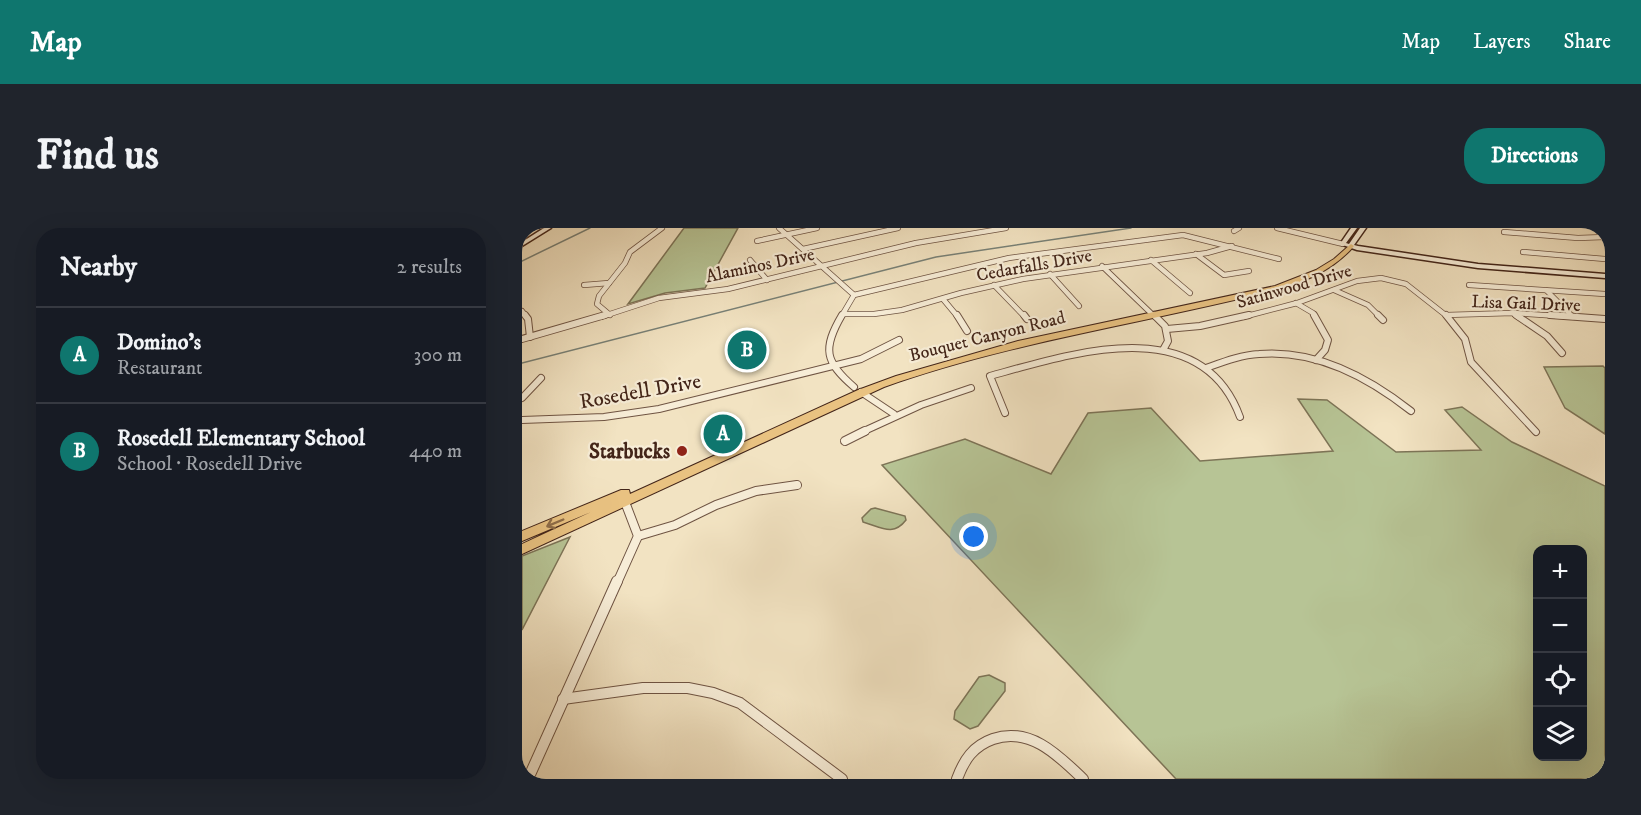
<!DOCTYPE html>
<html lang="en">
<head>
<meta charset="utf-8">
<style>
  body { margin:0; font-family:"IM FELL DW Pica",serif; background:#20242c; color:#f1f3f6 }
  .controls { position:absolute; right:18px; bottom:18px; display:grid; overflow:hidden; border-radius:12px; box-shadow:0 6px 24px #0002 }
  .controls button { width:54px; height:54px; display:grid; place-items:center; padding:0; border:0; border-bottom:2px solid #363941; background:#171b24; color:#f1f3f6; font:30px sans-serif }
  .you { position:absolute; left:452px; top:309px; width:21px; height:21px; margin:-15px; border:4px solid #fff; border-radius:50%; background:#1a73e8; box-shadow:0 0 0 9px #1a73e833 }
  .badge { display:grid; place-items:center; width:39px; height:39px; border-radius:50%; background:#0f766e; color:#fff; font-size:20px; font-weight:700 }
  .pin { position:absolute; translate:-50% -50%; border:3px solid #fff; box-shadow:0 2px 6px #0006 }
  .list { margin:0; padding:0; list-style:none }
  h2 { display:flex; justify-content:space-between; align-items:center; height:78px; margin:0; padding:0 24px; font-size:26px }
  h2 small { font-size:20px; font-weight:400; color:#9ea1a6 }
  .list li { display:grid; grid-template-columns:39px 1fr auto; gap:18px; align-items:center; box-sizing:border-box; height:96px; padding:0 24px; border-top:2px solid #363941 }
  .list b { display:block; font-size:22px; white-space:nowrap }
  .list p { margin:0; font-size:20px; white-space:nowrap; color:#9ea1a6 }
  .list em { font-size:20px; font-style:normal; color:#9ea1a6 }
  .icon { flex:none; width:33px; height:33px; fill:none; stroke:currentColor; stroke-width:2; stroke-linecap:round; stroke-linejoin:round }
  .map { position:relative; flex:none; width:1083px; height:551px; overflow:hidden; border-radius:24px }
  header { display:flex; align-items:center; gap:36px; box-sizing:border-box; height:84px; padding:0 30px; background:#0f766e; color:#fff }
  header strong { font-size:28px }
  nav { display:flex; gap:33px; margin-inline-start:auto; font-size:21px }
  .intro { display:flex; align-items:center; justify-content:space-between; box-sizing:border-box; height:144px; padding:0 36px }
  h1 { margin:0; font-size:42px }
  .button { padding:15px 27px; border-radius:24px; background:#0f766e; color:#fff; font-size:21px; font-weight:700 }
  main { display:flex; gap:36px; padding:0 36px }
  aside { flex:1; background:#171b24; border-radius:24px; box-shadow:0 6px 24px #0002 }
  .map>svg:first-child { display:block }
  .green { fill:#b7c495; stroke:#7d7457; stroke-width:1.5; fill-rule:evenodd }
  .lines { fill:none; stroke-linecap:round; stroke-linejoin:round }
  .stream { stroke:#788177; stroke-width:1.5 }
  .street-far3-casing { stroke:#6f5443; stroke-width:6 }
  .street-far2-casing { stroke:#6f5443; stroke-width:8 }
  .street-far1-casing { stroke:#6f5443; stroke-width:10 }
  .street-casing { stroke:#6f5443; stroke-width:12 }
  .secondary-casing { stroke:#432519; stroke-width:3 }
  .primary-casing { stroke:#432519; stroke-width:2 }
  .street-far3 { stroke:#f7edd7; stroke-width:4.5 }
  .street-far2 { stroke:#f7edd7; stroke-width:6 }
  .street-far1 { stroke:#f7edd7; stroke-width:8 }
  .street { stroke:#f7edd7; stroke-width:10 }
  .secondary { fill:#f7edd7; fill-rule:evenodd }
  .primary { fill:#e9c281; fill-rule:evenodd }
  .oneway { stroke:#8e6c48 }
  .poi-dot { fill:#8f2418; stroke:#f7edd7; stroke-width:2 }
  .labels { text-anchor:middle; stroke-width:4.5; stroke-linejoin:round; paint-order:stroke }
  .far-street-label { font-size:18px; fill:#432519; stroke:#f7edd7 }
  .street-label { font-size:21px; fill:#432519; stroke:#f7edd7 }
  .poi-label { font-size:21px; font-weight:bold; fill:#432519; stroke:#f7edd7; text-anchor:end }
</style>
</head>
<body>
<header>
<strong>Map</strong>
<nav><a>Map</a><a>Layers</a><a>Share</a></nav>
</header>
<div class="intro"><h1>Find us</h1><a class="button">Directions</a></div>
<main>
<aside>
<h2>Nearby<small>2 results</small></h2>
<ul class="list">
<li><span class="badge">A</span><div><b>Domino's</b><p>Restaurant</p></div><em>300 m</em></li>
<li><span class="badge">B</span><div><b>Rosedell Elementary School</b><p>School · Rosedell Drive</p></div><em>440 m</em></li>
</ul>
</aside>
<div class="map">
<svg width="1083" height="551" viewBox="0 0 1083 551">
  <rect width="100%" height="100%" fill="#f2e3c2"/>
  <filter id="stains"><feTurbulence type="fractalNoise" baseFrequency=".00333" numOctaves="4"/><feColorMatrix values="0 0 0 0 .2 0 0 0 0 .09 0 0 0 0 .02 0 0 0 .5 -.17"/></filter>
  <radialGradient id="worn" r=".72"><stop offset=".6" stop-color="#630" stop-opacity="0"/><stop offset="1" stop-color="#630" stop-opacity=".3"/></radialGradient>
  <!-- green -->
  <g class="green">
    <path d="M 162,0 L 216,0 L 183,60 L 143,65 L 106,76 Z"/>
    <path d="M 1081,138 L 1083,140 L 1083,206 L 1043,180 L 1022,139 Z"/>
    <path d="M 776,171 L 805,172 L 874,224 L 959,222 L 923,182 L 940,179 L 990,214 L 1083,258 L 1083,551 L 654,551 L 360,237 L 443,211 L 529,246 L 566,185 L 629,180 L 678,233 L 811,223 ZM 1016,322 L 1060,322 L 1060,528 L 1016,528 Z"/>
    <path d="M 353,280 L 383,288 L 384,292 C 371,309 359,299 341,294 L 340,290 L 349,281 Z"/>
    <path d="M 48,309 L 0,402 L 0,328 Z"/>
    <path d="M 467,447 L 483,455 L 483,463 L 456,498 L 448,501 L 432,491 L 433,483 L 457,449 Z"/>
  </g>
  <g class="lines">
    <!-- stream -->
    <g class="stream">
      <path d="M 0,33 L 68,0"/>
      <path d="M 0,135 L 414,29 L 609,0"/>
    </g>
    <defs>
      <g id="street-far3">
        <path d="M 257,0 L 332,67 L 319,89"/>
        <path d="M 755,0 L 821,16"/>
        <path d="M 1078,0 L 1083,2"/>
        <path d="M 712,3 L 717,0"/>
        <path d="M 982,4 L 1056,10 L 1083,9"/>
        <path d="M 235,13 L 295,0"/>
        <path d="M 281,21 L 376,0"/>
        <path d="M 1001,24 L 1083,31"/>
        <path d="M 674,26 L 702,47 L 727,43"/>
        <path d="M 228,32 L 245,52"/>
        <path d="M 629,32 L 668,65"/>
        <path d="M 580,38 L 633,89"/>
        <path d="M 528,46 L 557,78"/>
        <path d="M 62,57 L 87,55"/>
        <path d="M 472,57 L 503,89"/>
        <path d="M 947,57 L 1083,66"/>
        <path d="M 812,62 L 846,77 L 858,89"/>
        <path d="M 1025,63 L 1050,88"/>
        <path d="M 332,67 L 487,30 L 661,7 L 757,31"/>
        <path d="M 421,71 L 436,89"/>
        <path d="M 774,75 L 791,85 L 793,89"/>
        <path d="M 0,83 L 4,89"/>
        <path d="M 991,85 L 996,89"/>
        <path d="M 321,86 L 352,86 L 380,82 L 439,65 L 501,51 L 685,25 L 710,18"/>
        <path d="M 88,87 L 75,76 L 77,68 L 103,35 L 108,24 L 140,0"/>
        <path d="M 924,87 L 991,85 L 1051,89"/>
        <path d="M 79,89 L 137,70 L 206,61 L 394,15 L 484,0"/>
        <path d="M 721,89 L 775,75 L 835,53 L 859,50 L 884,56 L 926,89"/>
      </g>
      <g id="street-far2">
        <path d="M 3,87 L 6,91 L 8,109"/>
        <path d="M 320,87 C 300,121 303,134 332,159"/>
        <path d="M 435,87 L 445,103"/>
        <path d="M 502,87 L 505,91"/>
        <path d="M 632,87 L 643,98 L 646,113 L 641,122"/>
        <path d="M 792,87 L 806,112 L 803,122 L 794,132"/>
        <path d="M 856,87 L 861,92"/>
        <path d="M 924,87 L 943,111 L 949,134 L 1014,204"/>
        <path d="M 994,87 L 1025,108 L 1040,125"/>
        <path d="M 1028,87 L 1083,91"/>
        <path d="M 645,101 L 678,98 L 727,87"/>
        <path d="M 0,111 L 83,87"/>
        <path d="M 684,140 C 701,134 719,127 737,126 C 794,121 846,149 889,183"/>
        <path d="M 339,164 L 372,186"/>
        <path d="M 0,170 L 19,150"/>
        <path d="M 483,185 L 468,148 C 548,126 679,82 718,189"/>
        <path d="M 0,192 L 82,189 L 137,181 L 339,131 L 377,112"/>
        <path d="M 340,204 L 399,177 L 449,160"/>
      </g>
      <g id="street-far1">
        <path d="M 323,213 L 343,203"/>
        <path d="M 116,308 L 153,297 L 194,277 L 234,263 L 275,257"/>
        <path d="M 95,355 L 116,308 L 103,274"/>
      </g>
      <g id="street">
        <path d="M 41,471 L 121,460 L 166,460 L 191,465 L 218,475 L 320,551"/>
        <path d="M 6,551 L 95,353"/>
        <path d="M 435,551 C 442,532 451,518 471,511 C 508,498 537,528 561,551"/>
      </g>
      <g id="secondary">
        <path d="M 22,0 L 29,0 L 0,18 L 0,14 Z"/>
        <path d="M 829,0 L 835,0 L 824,15 L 827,16 L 838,0 L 844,0 L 832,17 L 836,18 L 956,36 L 1083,46 L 1083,50 L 956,40 L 835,22 L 818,16 Z"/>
      </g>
      <path id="primary" d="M 829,16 L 832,18 C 812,41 787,52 758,61 C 626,95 491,113 362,159 L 0,326 L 0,316 L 69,284 L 0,313 L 0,303 L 99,262 L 107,262 L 108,266 L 336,162 L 374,148 L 496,113 L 753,58 L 794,42 L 812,31 Z"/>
    </defs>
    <!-- street-far3 casing -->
    <use href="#street-far3" class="street-far3-casing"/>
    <!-- street-far2 casing -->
    <use href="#street-far2" class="street-far2-casing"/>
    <!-- street-far1 casing -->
    <use href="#street-far1" class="street-far1-casing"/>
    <!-- street casing -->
    <use href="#street" class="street-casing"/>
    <!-- secondary casing -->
    <use href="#secondary" class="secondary-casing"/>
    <!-- primary casing -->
    <use href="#primary" class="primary-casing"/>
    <!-- street-far3 -->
    <use href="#street-far3" class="street-far3"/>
    <!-- street-far2 -->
    <use href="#street-far2" class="street-far2"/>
    <!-- street-far1 -->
    <use href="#street-far1" class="street-far1"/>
    <!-- street -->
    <use href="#street" class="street"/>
    <!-- secondary -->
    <use href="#secondary" class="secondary"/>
    <!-- primary -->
    <use href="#primary" class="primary"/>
  </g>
  <!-- one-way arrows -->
  <defs><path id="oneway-shaft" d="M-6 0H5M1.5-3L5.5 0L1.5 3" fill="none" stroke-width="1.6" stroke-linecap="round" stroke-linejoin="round" transform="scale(1.5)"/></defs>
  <use class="oneway" href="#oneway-shaft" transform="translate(33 295) rotate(157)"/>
  <!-- markers -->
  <circle class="poi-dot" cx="160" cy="223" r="6"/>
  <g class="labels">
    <!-- far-street labels -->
    <g class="far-street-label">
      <text transform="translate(238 37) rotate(-12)" y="6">Alaminos Drive</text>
      <text transform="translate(512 37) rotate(-10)" y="6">Cedarfalls Drive</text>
      <text transform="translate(772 58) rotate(-16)" y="6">Satinwood Drive</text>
      <text transform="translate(1004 75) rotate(2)" y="6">Lisa Gail Drive</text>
      <text transform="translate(465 108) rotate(-14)" y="6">Bouquet Canyon Road</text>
    </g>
    <!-- street labels -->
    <g class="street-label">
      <text transform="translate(118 163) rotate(-10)" y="7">Rosedell Drive</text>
    </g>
    <!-- poi labels -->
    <g class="poi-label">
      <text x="148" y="230">Starbucks</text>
    </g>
  </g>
  <rect width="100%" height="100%" filter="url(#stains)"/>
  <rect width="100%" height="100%" fill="url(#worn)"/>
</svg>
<div class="controls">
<button>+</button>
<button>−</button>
<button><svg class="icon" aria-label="locate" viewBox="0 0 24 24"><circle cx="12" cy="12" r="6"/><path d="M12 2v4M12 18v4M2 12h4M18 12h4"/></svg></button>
<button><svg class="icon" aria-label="layers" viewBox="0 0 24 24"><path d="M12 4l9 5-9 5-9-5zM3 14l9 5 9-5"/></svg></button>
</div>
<div class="you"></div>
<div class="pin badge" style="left:201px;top:206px">A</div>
<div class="pin badge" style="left:225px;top:122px">B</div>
</div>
</main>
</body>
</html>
